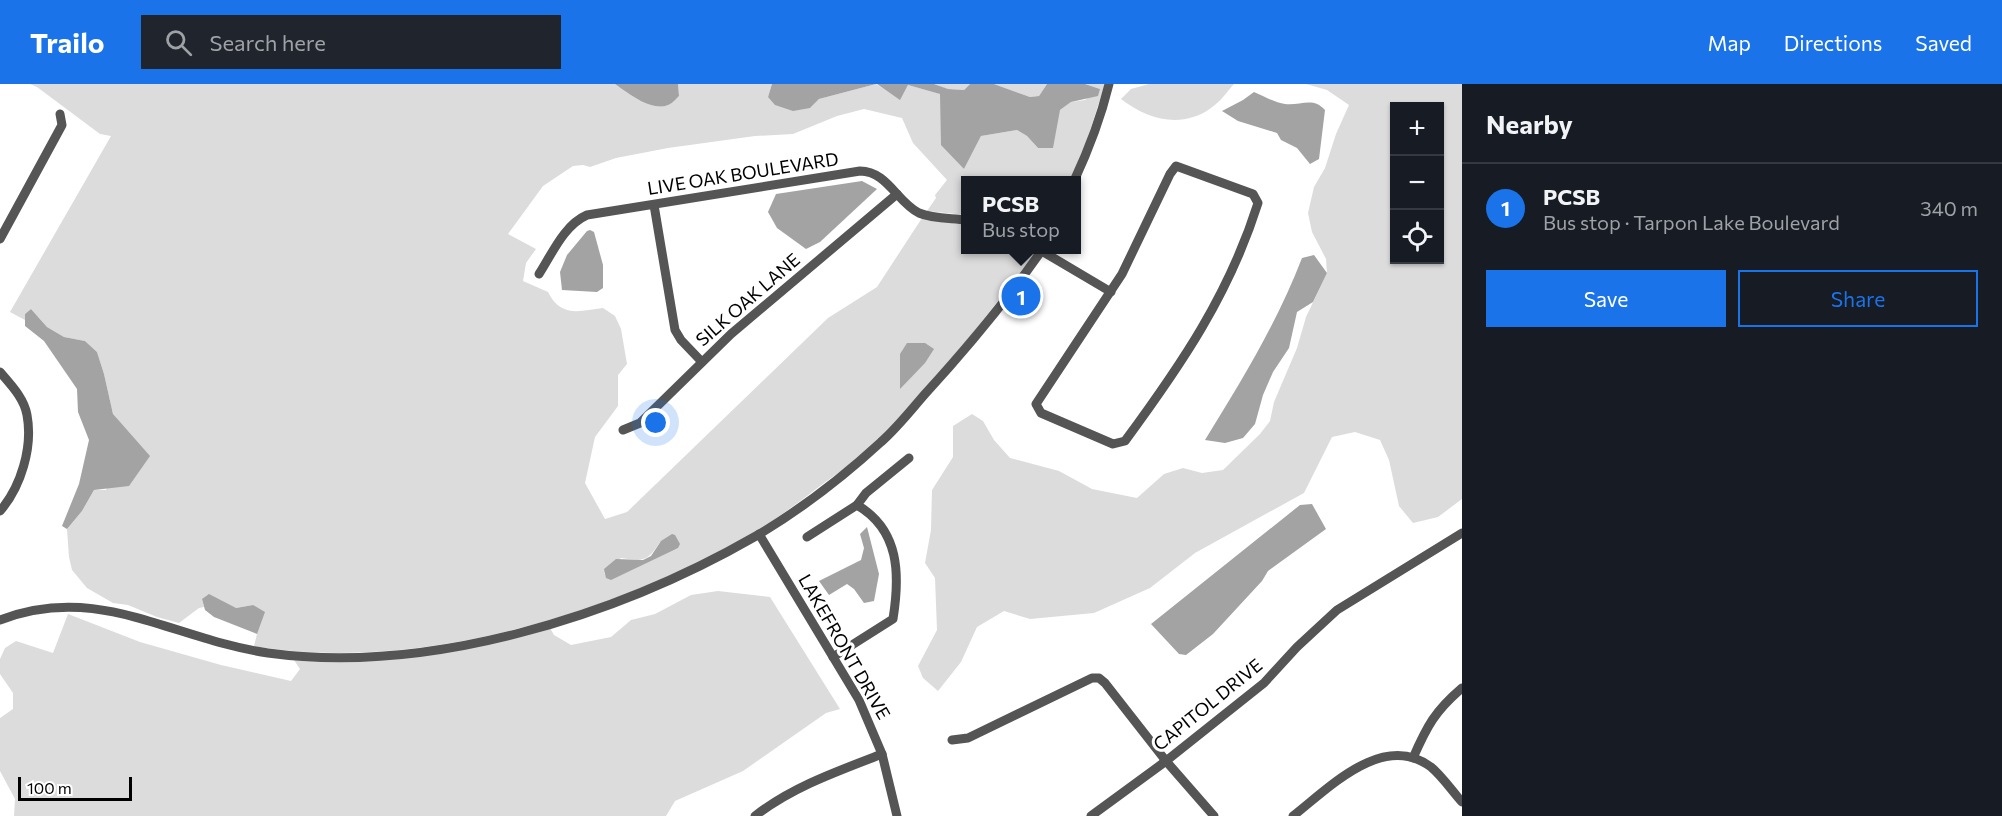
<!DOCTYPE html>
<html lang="en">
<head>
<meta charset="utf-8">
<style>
  body { margin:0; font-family:Commissioner,sans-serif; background:#20242c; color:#f1f3f6 }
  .controls { position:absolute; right:18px; top:18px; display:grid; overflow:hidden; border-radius:0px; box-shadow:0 2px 4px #0004 }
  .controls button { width:54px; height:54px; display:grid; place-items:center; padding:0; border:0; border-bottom:2px solid #363941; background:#171b24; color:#f1f3f6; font:30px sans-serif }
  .scale { position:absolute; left:18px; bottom:15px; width:114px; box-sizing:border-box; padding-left:6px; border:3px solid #000; border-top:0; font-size:16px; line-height:21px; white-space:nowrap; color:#000; -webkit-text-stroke:4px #fff; paint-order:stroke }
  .you { position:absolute; left:656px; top:339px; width:21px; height:21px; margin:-15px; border:4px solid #fff; border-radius:50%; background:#1a73e8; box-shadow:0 0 0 9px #1a73e833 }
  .badge { display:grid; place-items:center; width:39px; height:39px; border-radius:50%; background:#1a73e8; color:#fff; font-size:20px; font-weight:700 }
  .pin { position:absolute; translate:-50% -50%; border:3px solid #fff; box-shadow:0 2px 6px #0006 }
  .popup { position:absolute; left:961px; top:92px; width:120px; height:78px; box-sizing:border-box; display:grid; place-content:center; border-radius:0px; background:#171b24; filter:drop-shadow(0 2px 4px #0005); font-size:20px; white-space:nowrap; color:#9ea1a6 }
  .popup b { font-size:22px; color:#f1f3f6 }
  .popup::after { content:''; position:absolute; left:50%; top:100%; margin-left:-12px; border:12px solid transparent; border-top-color:#171b24 }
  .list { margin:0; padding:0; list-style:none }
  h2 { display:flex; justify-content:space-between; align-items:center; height:78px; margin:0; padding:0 24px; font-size:26px }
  h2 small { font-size:20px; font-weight:400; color:#9ea1a6 }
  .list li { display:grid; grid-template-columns:39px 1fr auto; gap:18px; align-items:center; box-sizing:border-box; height:90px; padding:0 24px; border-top:2px solid #363941 }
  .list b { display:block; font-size:22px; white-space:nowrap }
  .list p { margin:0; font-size:20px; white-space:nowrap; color:#9ea1a6 }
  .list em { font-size:20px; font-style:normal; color:#9ea1a6 }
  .actions { display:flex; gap:12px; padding:18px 24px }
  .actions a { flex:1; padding:14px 0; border:2px solid #1a73e8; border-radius:0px; text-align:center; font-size:21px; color:#1a73e8 }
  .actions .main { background:#1a73e8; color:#fff }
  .icon { flex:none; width:33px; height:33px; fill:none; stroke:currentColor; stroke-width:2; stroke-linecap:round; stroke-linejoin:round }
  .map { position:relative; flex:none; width:1462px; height:732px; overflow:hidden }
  header { display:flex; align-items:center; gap:36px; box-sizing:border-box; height:84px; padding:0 30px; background:#1a73e8; color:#fff }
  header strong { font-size:28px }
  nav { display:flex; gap:33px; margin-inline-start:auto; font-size:21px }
  .search { width:420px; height:54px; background:#20242c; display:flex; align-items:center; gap:15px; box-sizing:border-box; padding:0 21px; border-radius:0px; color:#9ea1a6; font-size:22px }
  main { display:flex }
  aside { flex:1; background:#171b24 }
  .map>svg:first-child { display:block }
  .green { fill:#dcdcdc; fill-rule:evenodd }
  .water { fill:#a3a3a3 }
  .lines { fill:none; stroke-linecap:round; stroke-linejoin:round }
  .minor { stroke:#555; stroke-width:9 }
  .labels { text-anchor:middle; stroke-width:6; stroke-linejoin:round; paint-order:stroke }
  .street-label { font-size:18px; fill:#000; stroke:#fff }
</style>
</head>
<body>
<header>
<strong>Trailo</strong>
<div class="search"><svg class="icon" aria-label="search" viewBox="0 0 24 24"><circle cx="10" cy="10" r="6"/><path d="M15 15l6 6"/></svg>Search here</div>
<nav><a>Map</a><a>Directions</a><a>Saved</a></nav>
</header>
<main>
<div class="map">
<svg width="1462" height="732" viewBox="0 0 1462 732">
  <rect width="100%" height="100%" fill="#fff"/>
  <!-- green -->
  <g class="green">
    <path d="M 30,0 L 615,0 C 628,9 651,28 668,21 C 672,20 676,15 679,12 L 678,0 L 772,0 L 768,13 L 810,24 L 819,15 L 876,0 L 900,15 L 908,1 L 941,10 L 942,38 L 964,85 L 981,52 L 1017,46 L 1027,52 L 1038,64 L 1060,26 L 1071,18 L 1085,16 L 1100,5 L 1085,0 L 1105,0 L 1083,68 L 1070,96 L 966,97 L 965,131 L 927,127 L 936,114 L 935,111 L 947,96 L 913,59 L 902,34 L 864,25 L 837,32 L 793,50 L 755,52 L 668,64 L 616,74 L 590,83 L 583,81 L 573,82 L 543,102 L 508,150 L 536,165 L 526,179 L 523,197 L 548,208 C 561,234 579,227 603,224 L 615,232 L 621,245 L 627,280 L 618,291 L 618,322 L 595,353 L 585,399 L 605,435 L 627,428 L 828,234 L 877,203 L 922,134 L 965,140 L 966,166 L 1032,166 L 1036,168 C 987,231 938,296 881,353 C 863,371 841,387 820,402 C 799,418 778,434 756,447 C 618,529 415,590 254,562 L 257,550 L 253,521 L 236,524 L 202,515 L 204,523 L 199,524 L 179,539 L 157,533 L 128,521 L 113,519 L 87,504 L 72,486 L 69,473 L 67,445 L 82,427 L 94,406 L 106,406 L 126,347 L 113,330 L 104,290 L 97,268 L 85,257 L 64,253 L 47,243 L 31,225 L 25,230 L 25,236 L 10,228 L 111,52 L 100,50 L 37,3 ZM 660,458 L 678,464 L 604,490 L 621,474 C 644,477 647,478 660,458 Z"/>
    <path d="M 934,0 L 970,0 L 964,6 L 947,5 Z"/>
    <path d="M 994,0 L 1047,0 L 1039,12 L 1030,13 Z"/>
    <path d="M 1149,0 L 1234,0 C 1227,8 1220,18 1211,24 C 1182,45 1148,36 1121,15 L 1131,5 Z"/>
    <path d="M 1306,0 L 1462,0 L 1462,415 L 1438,433 L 1413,439 L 1399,422 L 1389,376 L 1380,356 L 1355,348 L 1332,353 L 1304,409 L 1195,469 L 1150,504 L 1094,529 L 1030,535 L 1004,527 L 977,543 L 961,578 L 938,607 L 923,594 L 918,582 L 937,546 L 935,494 L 925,479 L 931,446 L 932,406 L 953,373 L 953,342 L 972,330 L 983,337 L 994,356 L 1010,374 L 1059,387 L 1092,405 L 1137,414 L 1164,390 L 1183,384 L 1202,389 L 1223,386 L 1260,350 L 1270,337 L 1274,318 L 1297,264 L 1306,233 L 1327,189 L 1326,175 L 1312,148 L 1308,129 L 1314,103 L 1325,84 L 1336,50 L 1349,21 L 1327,6 ZM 1394,22 L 1440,22 L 1440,176 L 1394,176 Z"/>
    <path d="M 718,507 L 770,513 L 840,625 L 826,629 L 743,687 L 675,717 L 666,732 L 14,732 L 15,715 L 0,687 L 0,634 L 13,625 L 13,609 L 0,590 L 0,575 L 5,564 L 16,557 L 53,569 L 68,530 L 140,558 L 221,581 L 291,597 L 300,585 L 294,576 L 335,577 L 550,544 L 554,551 L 571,561 L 611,553 L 631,536 L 655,530 L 691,511 Z"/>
  </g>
  <!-- water -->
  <g class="water">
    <path d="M 615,0 L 678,0 L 679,12 C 676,15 672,20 668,21 C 651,28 628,9 615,0 Z"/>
    <path d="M 772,0 L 876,0 L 819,15 L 810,24 L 793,27 L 775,21 L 768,13 Z"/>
    <path d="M 877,0 L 934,0 L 948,5 L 964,6 L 970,0 L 994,0 L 1030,13 L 1039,12 L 1047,0 L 1085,0 L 1100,5 L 1098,12 L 1071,18 L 1060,26 L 1053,64 L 1038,64 L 1027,52 L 1017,46 L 981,52 L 964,85 L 941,61 L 940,10 L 908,1 L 900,16 Z"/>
    <path d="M 1254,8 C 1264,12 1275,19 1285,20 C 1300,22 1313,12 1325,26 L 1319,75 L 1310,80 L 1297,64 L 1281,56 L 1277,49 L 1238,37 L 1222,27 L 1243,16 Z"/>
    <path d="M 862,97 L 877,105 L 820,158 L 806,165 L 777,144 L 768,128 L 776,110 Z"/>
    <path d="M 590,146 L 594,148 L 603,181 L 603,204 L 597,208 L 562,206 L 560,188 L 567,171 L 587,147 Z"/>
    <path d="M 1314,171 L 1327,189 L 1313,218 L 1297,228 L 1289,264 L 1273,288 L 1263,311 L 1255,340 L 1243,354 L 1225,359 L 1205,356 C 1241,298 1277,239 1302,174 Z"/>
    <path d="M 31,225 L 47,243 L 64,253 L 85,257 L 97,268 L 104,290 L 113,330 L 150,372 L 129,402 L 94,406 L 82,427 L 67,445 L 62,442 L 79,400 L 89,356 L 78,328 L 77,305 L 44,257 L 25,242 L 25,230 Z"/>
    <path d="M 907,259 L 925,259 L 934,265 L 925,279 L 900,305 L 900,270 Z"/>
    <path d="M 1312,420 L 1326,445 L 1268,487 L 1262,497 L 1213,550 L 1186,571 L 1179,570 L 1151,540 L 1300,421 Z"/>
    <path d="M 867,443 L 879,490 L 874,517 L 864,519 L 854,505 L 847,500 L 829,511 L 819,497 L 861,476 L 864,464 L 860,450 Z"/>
    <path d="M 672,450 L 675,451 L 680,460 L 678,464 L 611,496 L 606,494 L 604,485 L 616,475 L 643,476 L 651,472 L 661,457 Z"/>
    <path d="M 209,510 L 236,524 L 253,521 L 265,528 L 257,550 L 214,533 L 205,526 L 202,515 Z"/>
  </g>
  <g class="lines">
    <!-- minor -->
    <g class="minor">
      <path d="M 1176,82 L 1253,110 L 1258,119 C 1229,211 1181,281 1125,357 L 1113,360 L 1041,329 L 1036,320 L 1122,190 L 1170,90 Z"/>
      <path d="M 1074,97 C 1089,65 1101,33 1109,0"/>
      <path d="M 654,121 L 675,246 L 681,256 L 702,278"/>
      <path d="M 0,155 L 62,41 L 60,30"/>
      <path d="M 1040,166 L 1111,208"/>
      <path d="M 539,190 C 552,170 564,141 587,131 L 860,87 C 887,87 897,118 919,129 C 933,135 951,134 966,136"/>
      <path d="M 0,288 C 11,301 24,314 27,331 C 33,363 21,403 0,427"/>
      <path d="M 623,346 L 640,339 L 731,250 L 897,110"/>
      <path d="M 759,450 L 859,616 L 882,670 L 897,732"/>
      <path d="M 807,453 L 857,421"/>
      <path d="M 0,536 C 98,498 172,555 268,569 C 429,591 617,532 756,452 C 800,426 843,393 881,358 C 897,344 911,326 925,310 C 967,264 1007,216 1042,166"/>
      <path d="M 833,573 L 893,535 C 900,491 900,446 857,421 L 866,409 L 909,374"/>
      <path d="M 952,656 L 968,654 L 1092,594 L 1099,594 L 1105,599 L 1166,677 L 1214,732"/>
      <path d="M 1413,674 C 1427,642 1435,627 1462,604"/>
      <path d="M 755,732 C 792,703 838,687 882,670"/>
      <path d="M 1091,732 L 1166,677 L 1264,599 L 1297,563 L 1337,526 L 1462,449"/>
      <path d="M 1293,732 C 1329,704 1383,647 1431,683 C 1442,692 1452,707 1462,718"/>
    </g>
  </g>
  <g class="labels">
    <!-- street labels -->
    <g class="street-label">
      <text transform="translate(743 90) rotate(-9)" y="6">LIVE OAK BOULEVARD</text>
      <text transform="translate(748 216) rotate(-41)" y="6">SILK OAK LANE</text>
      <text transform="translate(844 563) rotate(60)" y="6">LAKEFRONT DRIVE</text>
      <text transform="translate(1208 621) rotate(-39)" y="6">CAPITOL DRIVE</text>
    </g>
  </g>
</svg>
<div class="controls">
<button>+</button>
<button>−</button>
<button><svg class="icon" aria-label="locate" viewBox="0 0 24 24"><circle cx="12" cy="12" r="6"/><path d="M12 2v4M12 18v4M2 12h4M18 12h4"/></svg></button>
</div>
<div class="scale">100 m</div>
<div class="you"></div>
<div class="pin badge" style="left:1021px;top:212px">1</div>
<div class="popup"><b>PCSB</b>Bus stop</div>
</div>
<aside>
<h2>Nearby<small></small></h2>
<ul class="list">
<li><span class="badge">1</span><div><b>PCSB</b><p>Bus stop · Tarpon Lake Boulevard</p></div><em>340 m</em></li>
</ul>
<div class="actions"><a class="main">Save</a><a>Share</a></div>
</aside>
</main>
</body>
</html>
